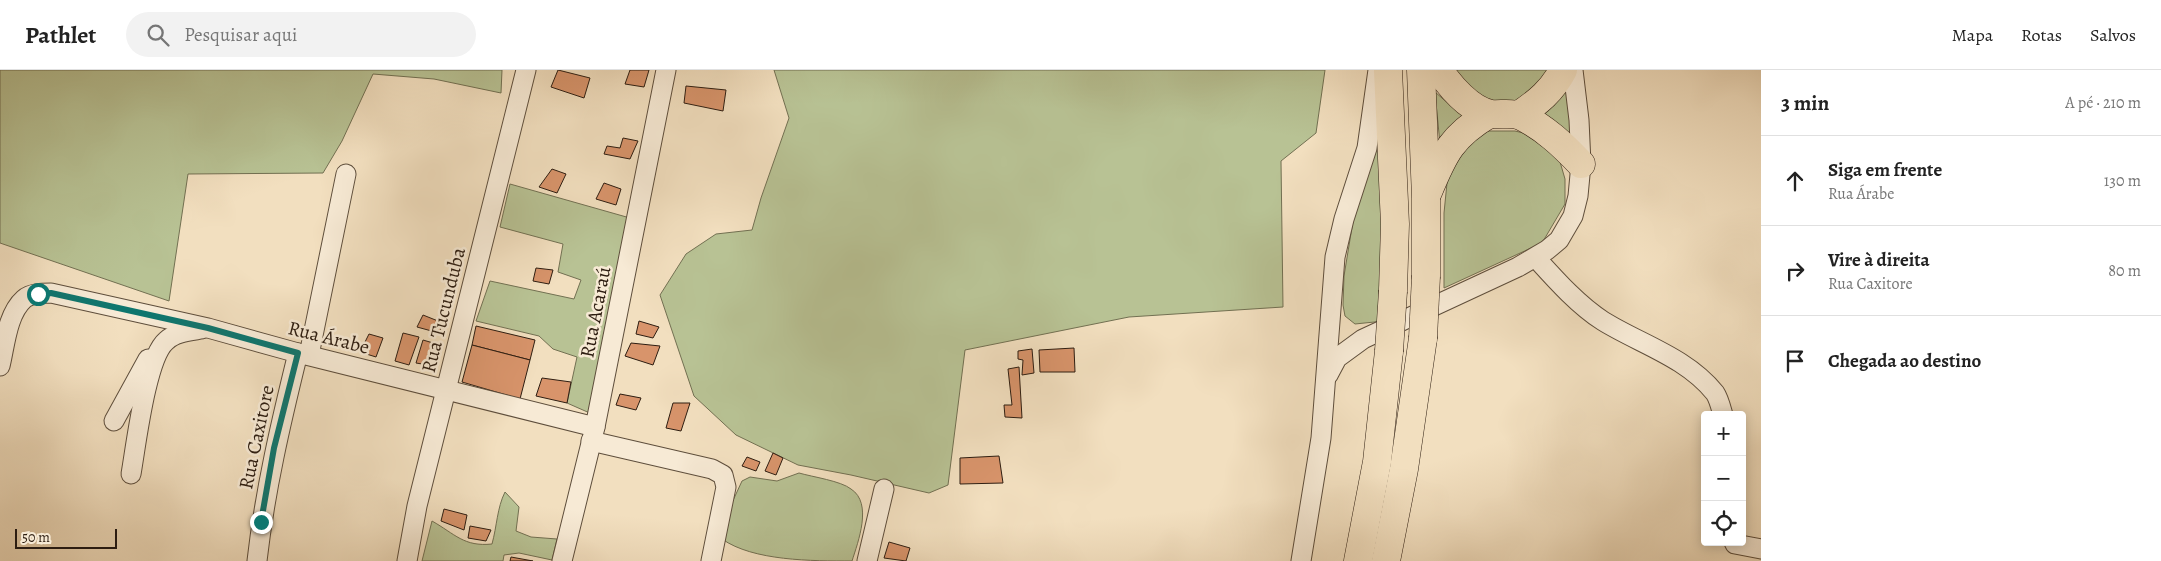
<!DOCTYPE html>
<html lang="pt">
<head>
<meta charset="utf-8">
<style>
  body { margin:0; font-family:Alegreya,serif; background:#f2f2f2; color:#222 }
  .controls { position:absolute; right:15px; bottom:15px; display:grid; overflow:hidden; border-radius:5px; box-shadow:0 2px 12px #0003 }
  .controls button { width:45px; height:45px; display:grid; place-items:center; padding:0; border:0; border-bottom:1px solid #e0e0e0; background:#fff; color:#222; font:25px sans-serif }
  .scale { position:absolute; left:15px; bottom:12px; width:102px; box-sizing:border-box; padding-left:5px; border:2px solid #2d1d11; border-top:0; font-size:14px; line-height:18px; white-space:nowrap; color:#2d1d11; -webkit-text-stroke:4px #f7ead5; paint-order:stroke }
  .stop { position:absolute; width:15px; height:15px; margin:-11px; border:4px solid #0f766e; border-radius:50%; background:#fff }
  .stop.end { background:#0f766e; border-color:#fff; box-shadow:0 1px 5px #0008 }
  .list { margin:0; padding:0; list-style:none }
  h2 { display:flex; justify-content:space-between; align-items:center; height:65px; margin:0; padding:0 20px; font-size:21px }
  h2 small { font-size:16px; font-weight:400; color:#767676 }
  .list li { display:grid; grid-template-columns:32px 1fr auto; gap:15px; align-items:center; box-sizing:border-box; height:90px; padding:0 20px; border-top:1px solid #e0e0e0 }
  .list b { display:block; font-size:19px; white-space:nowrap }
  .list p { margin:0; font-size:16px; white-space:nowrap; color:#767676 }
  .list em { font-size:16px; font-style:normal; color:#767676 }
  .icon { flex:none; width:28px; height:28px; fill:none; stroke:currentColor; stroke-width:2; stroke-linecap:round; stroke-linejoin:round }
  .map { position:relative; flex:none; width:1761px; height:491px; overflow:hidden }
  header { display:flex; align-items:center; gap:30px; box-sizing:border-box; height:70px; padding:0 25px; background:#fff; border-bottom:1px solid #e0e0e0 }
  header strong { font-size:24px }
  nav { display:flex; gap:28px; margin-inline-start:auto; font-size:18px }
  .search { width:350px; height:45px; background:#f2f2f2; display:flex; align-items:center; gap:12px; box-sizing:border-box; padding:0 18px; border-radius:28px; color:#767676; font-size:19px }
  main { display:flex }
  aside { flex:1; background:#fff }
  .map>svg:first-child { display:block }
  .green { fill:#b8c294; stroke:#727052 }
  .building { fill:#d8946b; stroke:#2d1d11 }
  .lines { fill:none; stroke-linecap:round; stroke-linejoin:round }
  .minor-casing { stroke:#5e4e3c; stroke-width:21 }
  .highway-casing { stroke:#2d1d11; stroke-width:29 }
  .minor { stroke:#f7ead5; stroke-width:19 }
  .highway { stroke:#f2dfbf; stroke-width:28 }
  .highway-bridge-casing { stroke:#2d1d11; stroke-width:29; stroke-linecap:butt }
  .highway-bridge { stroke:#f2dfbf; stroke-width:28 }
  .route { stroke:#0f766e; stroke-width:6 }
  .labels { text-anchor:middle; stroke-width:5; stroke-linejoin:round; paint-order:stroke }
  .street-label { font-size:20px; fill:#2d1d11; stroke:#f7ead5 }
</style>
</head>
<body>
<header>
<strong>Pathlet</strong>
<div class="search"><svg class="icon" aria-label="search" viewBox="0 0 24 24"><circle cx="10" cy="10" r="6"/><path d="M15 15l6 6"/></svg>Pesquisar aqui</div>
<nav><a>Mapa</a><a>Rotas</a><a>Salvos</a></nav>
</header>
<main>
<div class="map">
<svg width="1761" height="491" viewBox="0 0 1761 491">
  <rect width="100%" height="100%" fill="#f2dfbf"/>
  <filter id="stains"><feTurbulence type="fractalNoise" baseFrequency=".004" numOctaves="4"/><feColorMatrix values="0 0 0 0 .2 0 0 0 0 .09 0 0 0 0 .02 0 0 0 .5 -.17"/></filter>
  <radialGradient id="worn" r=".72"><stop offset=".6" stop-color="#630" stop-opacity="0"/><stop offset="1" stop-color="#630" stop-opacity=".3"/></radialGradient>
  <!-- green -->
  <g class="green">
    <path d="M 0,0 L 502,0 L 501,23 L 434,9 L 373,4 L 342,71 L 323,103 L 188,104 L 169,231 L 0,173 Z"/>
    <path d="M 774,0 L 1325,0 L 1316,63 L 1281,91 L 1283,237 L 1129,247 L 965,280 L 948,415 L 929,423 L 851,405 L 798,395 L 736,365 L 694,326 L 660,225 L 686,184 L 716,164 L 752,160 L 761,128 L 789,48 Z"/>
    <path d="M 1445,0 L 1556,0 L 1528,30 L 1506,36 L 1480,32 Z"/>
    <path d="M 1573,4 L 1572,74 L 1533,48 L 1549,40 Z"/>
    <path d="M 1435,22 L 1449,34 L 1468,43 L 1440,74 Z"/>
    <path d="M 1384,50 L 1384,251 L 1355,254 L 1345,246 L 1343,235 L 1344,206 L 1354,145 Z"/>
    <path d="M 1486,61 L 1515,61 L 1540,67 L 1558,85 L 1565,109 L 1565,134 L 1542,173 L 1444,218 L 1444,143 L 1449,93 L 1466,68 Z"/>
    <path d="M 510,114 L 630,148 L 592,344 L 567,333 L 577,287 L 553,279 L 539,266 L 476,251 L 490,211 L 574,229 L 581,210 L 558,202 L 563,174 L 500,157 Z"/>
    <path d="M 799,403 C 813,407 841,411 851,419 C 873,433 858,472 852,491 C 812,491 753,491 722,469 L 730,437 L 742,411 L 750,407 L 777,411 Z"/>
    <path d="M 505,422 L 519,437 L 516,461 L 531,467 L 557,469 L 552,490 L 519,483 L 504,485 L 503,491 L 422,491 L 432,451 C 455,464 464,477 492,474 C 497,456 497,438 505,422 Z"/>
  </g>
  <!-- building -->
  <g class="building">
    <path d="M 558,0 L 590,8 L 584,28 L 551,17 Z"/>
    <path d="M 630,0 L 649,0 L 644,17 L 625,14 Z"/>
    <path d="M 686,16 L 726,20 L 723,41 L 684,33 Z"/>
    <path d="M 623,68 L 638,71 L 630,89 L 604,84 L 607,76 L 620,78 Z"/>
    <path d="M 552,99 L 566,104 L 557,123 L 539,117 Z"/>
    <path d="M 604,113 L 621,119 L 616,135 L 596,129 Z"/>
    <path d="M 536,198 L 553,200 L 549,214 L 533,211 Z"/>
    <path d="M 423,245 L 443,253 L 439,263 L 417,257 Z"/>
    <path d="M 639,251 L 659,257 L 653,268 L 636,264 Z"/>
    <path d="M 476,256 L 535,270 L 530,290 L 472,275 Z"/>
    <path d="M 403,263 L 419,267 L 409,295 L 395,291 Z"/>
    <path d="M 369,264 L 383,268 L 376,287 L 360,282 Z"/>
    <path d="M 423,270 L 440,275 L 434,296 L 416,293 Z"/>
    <path d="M 631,273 L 660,276 L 653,295 L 625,286 Z"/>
    <path d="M 472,275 L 530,290 L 520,329 L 462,312 Z"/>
    <path d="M 1074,278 L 1075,302 L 1040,302 L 1039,280 Z"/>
    <path d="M 1032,279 L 1034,303 L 1022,305 L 1023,290 L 1018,289 L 1018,281 Z"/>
    <path d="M 1019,297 L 1022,348 L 1005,347 L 1004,335 L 1012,335 L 1008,299 Z"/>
    <path d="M 542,308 L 571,312 L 567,333 L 536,326 Z"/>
    <path d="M 620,324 L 641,328 L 636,340 L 616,335 Z"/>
    <path d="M 673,333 L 690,333 L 681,361 L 666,358 Z"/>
    <path d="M 773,383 L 783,388 L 776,405 L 765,401 Z"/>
    <path d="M 999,386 L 1003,413 L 960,414 L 960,388 Z"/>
    <path d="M 747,387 L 760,392 L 756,401 L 742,396 Z"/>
    <path d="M 444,439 L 467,445 L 464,460 L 441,451 Z"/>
    <path d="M 470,456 L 491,460 L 486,471 L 468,468 Z"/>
    <path d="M 889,472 L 910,478 L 906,491 L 884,488 Z"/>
    <path d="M 511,487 L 533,491 L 510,491 Z"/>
  </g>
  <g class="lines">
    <defs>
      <g id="minor">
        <path d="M 1536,188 C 1555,209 1578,235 1603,251 C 1640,274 1686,287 1715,323 C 1719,329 1721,338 1723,345"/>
        <path d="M 309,285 L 346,104"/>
        <path d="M 0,296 C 5,276 7,244 24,229 C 31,223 42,223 51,223 L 208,258 L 298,283 L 595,357"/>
        <path d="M 1328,305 L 1337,288 L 1363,269 L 1518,197 L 1547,180 L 1559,170 L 1573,146 L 1578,126 L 1581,94 L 1579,50 L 1573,0"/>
        <path d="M 114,351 L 148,289"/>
        <path d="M 591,371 L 712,399 L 723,405 L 726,417 L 711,491"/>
        <path d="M 131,404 C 136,376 146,288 166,271 C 175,262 190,261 202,259"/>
        <path d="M 1734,472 L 1735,474 L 1761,479"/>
        <path d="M 257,491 C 265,420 281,352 298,283"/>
        <path d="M 407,491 L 417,436 L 526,0"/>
        <path d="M 562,491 L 595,357 L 666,0"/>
        <path d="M 867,491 L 884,419"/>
        <path d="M 1301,491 L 1321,368 L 1335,187 L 1344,149 L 1367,78 L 1378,0"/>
      </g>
      <g id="highway">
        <path d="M 1388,0 L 1395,154 L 1393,221"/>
        <path d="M 1421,0 L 1426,128 L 1426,206"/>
        <path d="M 1439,0 C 1450,16 1470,40 1491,44 C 1500,45 1512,42 1521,46 C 1545,58 1563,75 1581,94"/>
        <path d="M 1519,45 C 1538,32 1552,21 1563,0"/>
        <path d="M 1428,122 C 1444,83 1452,66 1489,44"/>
        <path d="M 1358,491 L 1377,392 L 1389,281"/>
        <path d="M 1386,491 L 1404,399 L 1423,268"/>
      </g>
    </defs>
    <!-- minor casing -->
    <use href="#minor" class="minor-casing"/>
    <!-- highway casing -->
    <use href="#highway" class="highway-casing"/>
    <!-- minor -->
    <use href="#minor" class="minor"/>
    <!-- highway -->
    <use href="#highway" class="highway"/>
    <defs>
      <g id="highway-bridge">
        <path d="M 1423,268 L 1426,206"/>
        <path d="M 1389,281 L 1393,221"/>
      </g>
    </defs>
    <!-- highway-bridge casing -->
    <use href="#highway-bridge" class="highway-bridge-casing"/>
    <!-- highway-bridge -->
    <use href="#highway-bridge" class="highway-bridge"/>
  </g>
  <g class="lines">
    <!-- route -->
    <path class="route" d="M 38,224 L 51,223 L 208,258 L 298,283 L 274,378 L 261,452"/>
  </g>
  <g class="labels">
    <!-- street labels -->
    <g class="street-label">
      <text transform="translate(443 240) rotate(-76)" y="7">Rua Tucunduba</text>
      <text transform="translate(595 242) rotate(-79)" y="7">Rua Acaraú</text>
      <text transform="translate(329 267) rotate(14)" y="7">Rua Árabe</text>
      <text transform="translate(256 367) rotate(-78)" y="7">Rua Caxitore</text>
    </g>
  </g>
  <rect width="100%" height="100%" filter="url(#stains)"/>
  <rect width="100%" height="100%" fill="url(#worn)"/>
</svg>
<div class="controls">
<button>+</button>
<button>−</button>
<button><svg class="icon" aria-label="locate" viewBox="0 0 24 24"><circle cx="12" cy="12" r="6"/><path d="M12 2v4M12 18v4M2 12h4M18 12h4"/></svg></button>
</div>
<div class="scale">50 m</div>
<div class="stop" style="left:38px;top:224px"></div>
<div class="stop end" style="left:261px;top:452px"></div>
</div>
<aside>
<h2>3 min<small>A pé · 210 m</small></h2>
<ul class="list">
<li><svg class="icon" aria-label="ahead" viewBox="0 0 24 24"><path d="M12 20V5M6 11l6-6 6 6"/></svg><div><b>Siga em frente</b><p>Rua Árabe</p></div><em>130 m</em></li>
<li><svg class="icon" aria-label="right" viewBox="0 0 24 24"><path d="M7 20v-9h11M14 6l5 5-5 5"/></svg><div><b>Vire à direita</b><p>Rua Caxitore</p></div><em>80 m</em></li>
<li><svg class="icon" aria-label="arrive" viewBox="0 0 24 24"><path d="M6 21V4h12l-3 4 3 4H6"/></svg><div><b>Chegada ao destino</b></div></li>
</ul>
</aside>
</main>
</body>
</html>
